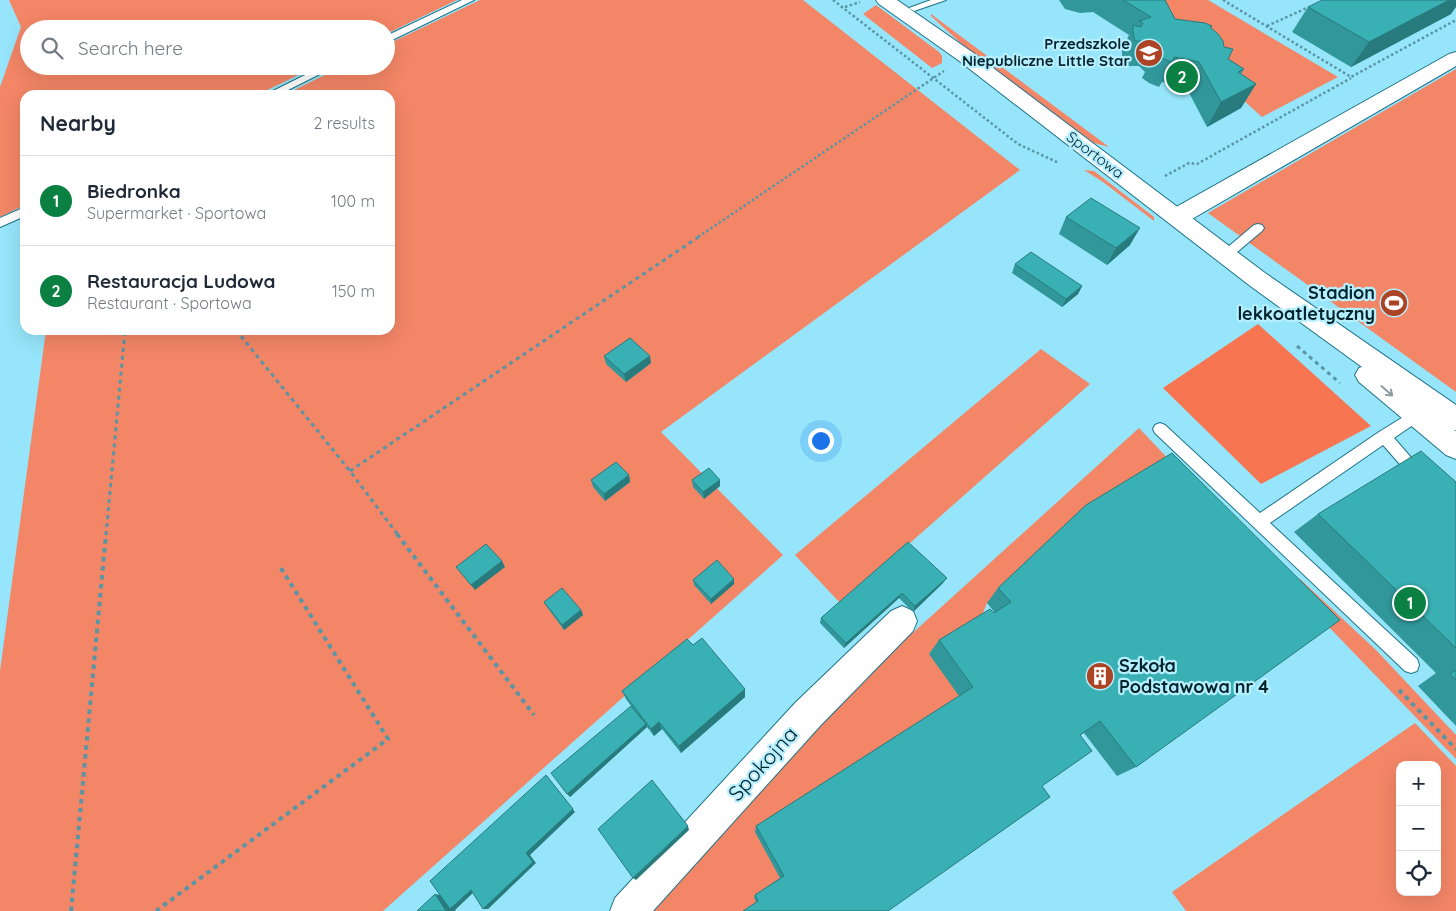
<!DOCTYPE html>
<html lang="en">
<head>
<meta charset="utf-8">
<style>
  body { margin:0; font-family:Quicksand,sans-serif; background:#f2f2f3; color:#1f2937 }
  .controls { position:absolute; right:15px; bottom:15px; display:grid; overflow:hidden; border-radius:10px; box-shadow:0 5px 20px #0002 }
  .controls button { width:45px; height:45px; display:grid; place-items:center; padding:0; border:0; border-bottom:1px solid #e0e1e3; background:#fff; color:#1f2937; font:25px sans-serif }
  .you { position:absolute; left:820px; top:440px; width:18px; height:18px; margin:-12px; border:4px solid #fff; border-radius:50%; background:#1a73e8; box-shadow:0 0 0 8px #1a73e833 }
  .badge { display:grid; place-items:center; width:32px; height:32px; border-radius:50%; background:#0b8043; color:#fff; font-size:16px; font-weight:700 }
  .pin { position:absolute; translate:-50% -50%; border:2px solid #fff; box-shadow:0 1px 5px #0006 }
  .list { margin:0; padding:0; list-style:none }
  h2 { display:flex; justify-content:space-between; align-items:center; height:65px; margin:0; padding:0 20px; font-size:21px }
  h2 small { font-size:16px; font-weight:400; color:#747a83 }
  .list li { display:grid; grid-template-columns:32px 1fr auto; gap:15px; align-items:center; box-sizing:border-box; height:90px; padding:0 20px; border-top:1px solid #e0e1e3 }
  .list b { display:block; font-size:19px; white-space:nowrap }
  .list p { margin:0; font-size:16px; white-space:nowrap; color:#747a83 }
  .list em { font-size:16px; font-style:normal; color:#747a83 }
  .icon { flex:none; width:28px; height:28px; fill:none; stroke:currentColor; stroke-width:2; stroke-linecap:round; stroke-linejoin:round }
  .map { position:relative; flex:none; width:1456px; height:911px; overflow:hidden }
  .search { position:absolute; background:#fff; box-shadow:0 5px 20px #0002; left:20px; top:20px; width:375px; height:55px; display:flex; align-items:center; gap:12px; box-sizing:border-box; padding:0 18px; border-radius:28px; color:#747a83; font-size:19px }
  .panel { position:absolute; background:#fff; box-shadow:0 5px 20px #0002; left:20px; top:90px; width:375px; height:245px; border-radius:15px }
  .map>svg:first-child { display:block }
  .green { fill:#f38666; fill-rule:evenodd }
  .forest { fill:#f77550 }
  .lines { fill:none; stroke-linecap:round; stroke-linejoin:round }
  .service-casing { stroke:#1f7387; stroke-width:2 }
  .minor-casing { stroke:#1f7387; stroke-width:2 }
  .tertiary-casing { stroke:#1f7387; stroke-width:2 }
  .path-far2 { stroke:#5995a5; stroke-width:2.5; stroke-dasharray:2.5 2.5; stroke-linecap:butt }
  .path-far1 { stroke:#5995a5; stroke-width:3; stroke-dasharray:4 4; stroke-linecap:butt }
  .path { stroke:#5995a5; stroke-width:4; stroke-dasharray:4.5 4.5; stroke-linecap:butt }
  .service { fill:#fff; fill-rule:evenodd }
  .minor { fill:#fff; fill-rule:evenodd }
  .tertiary { fill:#fff; fill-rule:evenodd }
  .wall { fill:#31979a }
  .shaded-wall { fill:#287b7d }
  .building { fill:#39b0b3; stroke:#287b7d }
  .oneway { stroke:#8d9ca0 }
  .labels { text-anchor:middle; stroke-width:4.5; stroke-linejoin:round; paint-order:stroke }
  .far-poi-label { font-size:15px; font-weight:bold; fill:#02242c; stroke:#b6efff; text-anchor:end }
  .far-street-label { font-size:15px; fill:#02242c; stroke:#b6efff }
  .poi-label { font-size:18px; font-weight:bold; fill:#02242c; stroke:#b6efff; text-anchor:end }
  .near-street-label { font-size:21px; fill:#02242c; stroke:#b6efff }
</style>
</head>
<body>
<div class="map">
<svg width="1456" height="911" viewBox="0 0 1456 911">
  <rect width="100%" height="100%" fill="#96e5fa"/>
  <!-- green -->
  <g class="green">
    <path d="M 9,0 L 457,0 L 386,34 L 386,29 L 29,29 L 29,66 L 317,66 L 257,95 L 25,95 L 25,205 L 0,217 L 0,87 L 21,27 Z"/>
    <path d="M 480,0 L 803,0 L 1020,170 L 661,432 L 783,555 L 383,911 L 0,911 L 0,671 L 46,330 L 390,330 L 390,95 L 284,95 L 343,66 L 386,66 L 386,45 Z"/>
    <path d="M 1132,0 L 1208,0 L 1338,77 L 1262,117 Z"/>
    <path d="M 876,5 L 939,52 L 942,56 L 942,63 L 932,68 L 863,14 Z"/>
    <path d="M 932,14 L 935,17 L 1109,147 L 1094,143 L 1069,125 L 964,46 L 931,16 Z"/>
    <path d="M 1456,69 L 1456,392 L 1208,213 Z"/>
    <path d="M 1084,170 L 1094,171 L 1154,217 L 1154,221 L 1103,182 Z"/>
    <path d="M 1041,349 L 1090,384 L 841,604 L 795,555 Z"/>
    <path d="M 1139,428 L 1289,586 L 1300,579 L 1376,650 L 1456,735 L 1456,759 L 1326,624 L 987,603 L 979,623 L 962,699 L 756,903 L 745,911 L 644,911 L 863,678 Z"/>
    <path d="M 1415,723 L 1456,766 L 1456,911 L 1186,911 L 1172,892 ZM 1400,765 L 1437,765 L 1437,892 L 1400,892 Z"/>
  </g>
  <!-- forest -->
  <path class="forest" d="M 1258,324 L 1371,426 L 1261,484 L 1163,388 Z"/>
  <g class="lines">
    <defs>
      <g id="service">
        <path d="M 462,0 L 474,0 L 386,43 L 386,36 Z"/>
        <path d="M 931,0 L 946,0 L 914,11 L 909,8 Z"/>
        <path d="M 323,66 L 336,66 L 278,95 L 265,95 Z"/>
        <path d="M 25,207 L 25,216 L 0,227 L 0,218 Z"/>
        <path d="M 1258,224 L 1262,225 L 1264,228 L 1262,231 L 1230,258 L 1222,258 L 1220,255 L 1222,252 L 1254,225 Z"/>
        <path d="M 1421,406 L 1426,408 L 1428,412 L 1426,416 L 1394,438 L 1422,470 L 1424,474 L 1422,478 L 1417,480 L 1412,478 L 1383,445 L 1270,523 L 1417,659 L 1419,665 L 1417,671 L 1411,673 L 1405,671 L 1155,433 L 1153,429 L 1155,425 L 1160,423 L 1165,425 L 1260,513 L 1379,432 Z"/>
      </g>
      <g id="minor">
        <path d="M 1456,52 L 1456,66 L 1185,223 L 1177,225 L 1169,223 L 1166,217 L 1169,211 L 1449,54 Z"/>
        <path d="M 902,606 L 913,611 L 917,621 L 913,631 L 820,726 L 653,911 L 610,911 L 615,898 L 796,702 L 891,611 Z"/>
      </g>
      <path id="tertiary" d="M 876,0 L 897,0 L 972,52 L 1265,273 L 1456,405 L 1456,430 L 1454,430 L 1456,431 L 1456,459 L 1446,455 L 1359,382 L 1355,375 L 1359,368 L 1362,367 L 1249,285 L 958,60 L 879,4 Z"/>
    </defs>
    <!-- service casing -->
    <use href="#service" class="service-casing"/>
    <!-- minor casing -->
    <use href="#minor" class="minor-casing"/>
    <!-- tertiary casing -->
    <use href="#tertiary" class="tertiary-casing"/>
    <!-- path-far2 -->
    <g class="path-far2">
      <path d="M 833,0 L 1018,144 L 1059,163"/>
      <path d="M 1223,0 L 1351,77 L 1456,20"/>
      <path d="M 845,7 L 860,2"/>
      <path d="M 1267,26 L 1309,7"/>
      <path d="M 1165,176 L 1189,163 L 1197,164 L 1351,78"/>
      <path d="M 698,237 L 944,71"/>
    </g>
    <!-- path-far1 -->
    <g class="path-far1">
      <path d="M 236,330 L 350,471 L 398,535"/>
      <path d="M 1297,346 L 1340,383"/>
      <path d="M 350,471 L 700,236"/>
      <path d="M 106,535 L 125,330"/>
    </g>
    <!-- path -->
    <g class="path">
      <path d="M 397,534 L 534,715"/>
      <path d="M 1399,690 L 1456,749"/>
      <path d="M 71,911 L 106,534"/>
      <path d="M 156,911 L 388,739 L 279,565"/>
    </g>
    <!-- service -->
    <use href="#service" class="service"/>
    <!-- minor -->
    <use href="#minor" class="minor"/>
    <!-- tertiary -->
    <use href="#tertiary" class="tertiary"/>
  </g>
  <!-- wall -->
  <g class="wall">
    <path d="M 1059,0 L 1165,0 L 1175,19 L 1211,28 L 1224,47 L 1228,59 L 1244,69 L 1241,74 L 1256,84 L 1241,108 L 1207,127 L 1186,87 L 1162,82 L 1159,87 L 1149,83 L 1142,78 L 1145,72 L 1139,66 L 1124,66 L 1122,57 L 1122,50 L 1129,35 L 1093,12 L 1080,13 L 1065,9 Z"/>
    <path d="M 1308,7 L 1451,14 L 1351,67 L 1292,32 Z"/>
    <path d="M 1066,217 L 1130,245 L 1107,265 L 1059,234 Z"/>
    <path d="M 1015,264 L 1082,286 L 1078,294 L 1062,307 L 1012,273 Z"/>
    <path d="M 604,356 L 651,363 L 626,382 L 606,364 Z"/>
    <path d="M 629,475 L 630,482 L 605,501 L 593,487 L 591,480 Z"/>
    <path d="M 692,480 L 720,480 L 720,486 L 704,499 L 693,487 Z"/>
    <path d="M 1456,482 L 1456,726 L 1418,686 L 1436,673 L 1294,532 L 1318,514 Z"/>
    <path d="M 1086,505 L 1136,767 L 1117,776 L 1084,733 L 756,902 L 754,897 L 755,895 L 780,878 L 755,832 L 756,826 L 959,696 L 929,654 L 939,640 L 995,613 L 987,603 L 998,588 Z"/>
    <path d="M 908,542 L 943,583 L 913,612 L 899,598 L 844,648 L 820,623 L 821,618 Z"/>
    <path d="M 693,580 L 734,584 L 711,604 L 694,585 Z"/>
    <path d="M 544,602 L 581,610 L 583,615 L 564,630 L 547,607 Z"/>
    <path d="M 693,645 L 745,697 L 681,753 L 662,729 L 654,736 L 647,727 L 570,797 L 631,706 L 626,699 L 622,691 Z"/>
  </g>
  <!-- shaded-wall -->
  <g class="shaded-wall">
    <path d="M 1449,0 L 1456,0 L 1456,7 L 1451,14 L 1351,67 L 1369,42 Z"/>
    <path d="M 1256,84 L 1241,108 L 1207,127 L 1221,102 Z"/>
    <path d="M 1140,228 L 1130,245 L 1107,265 L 1116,248 Z"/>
    <path d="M 1082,286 L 1078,294 L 1062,307 L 1066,299 Z"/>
    <path d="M 650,356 L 651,363 L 626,382 L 624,374 Z"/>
    <path d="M 629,475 L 630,482 L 605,501 L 604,494 Z"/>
    <path d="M 720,480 L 720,486 L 704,499 L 703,492 Z"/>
    <path d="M 502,561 L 505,567 L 475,590 L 471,585 Z"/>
    <path d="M 947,578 L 943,583 L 913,612 L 915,606 Z"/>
    <path d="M 734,579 L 734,584 L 711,604 L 711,599 Z"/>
    <path d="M 902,593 L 899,598 L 844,648 L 846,643 Z"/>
    <path d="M 581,610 L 583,615 L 564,630 L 562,625 Z"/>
    <path d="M 745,689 L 745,697 L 681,753 L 679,746 Z"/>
    <path d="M 659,722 L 662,729 L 654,736 L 651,729 Z"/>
    <path d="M 646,724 L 647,727 L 570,797 L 567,794 Z"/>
    <path d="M 546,775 L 575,812 L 530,855 L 536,863 L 488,909 L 483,909 Z"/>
    <path d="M 688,826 L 689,830 L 636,880 L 633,878 Z"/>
    <path d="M 471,890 L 475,891 L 455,910 L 456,911 L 446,911 L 435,894 L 446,896 Z"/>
  </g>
  <!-- building -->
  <g class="building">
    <path d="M 1123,0 L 1165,0 L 1175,19 L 1205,23 L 1212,26 L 1210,27 L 1218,34 L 1223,41 L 1224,47 L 1233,49 L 1228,59 L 1244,69 L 1238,72 L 1256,84 L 1221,102 L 1199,62 L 1174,57 L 1172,62 L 1161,58 L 1154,53 L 1160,50 L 1151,41 L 1135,41 L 1133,32 L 1133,25 L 1141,27 L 1143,23 L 1139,21 L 1151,17 Z"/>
    <path d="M 1322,0 L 1449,0 L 1369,42 L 1308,7 Z"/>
    <path d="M 1091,198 L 1140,228 L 1116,248 L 1066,217 Z"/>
    <path d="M 1031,252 L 1082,286 L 1066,299 L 1015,264 Z"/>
    <path d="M 630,338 L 650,356 L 624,374 L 604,356 Z"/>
    <path d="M 1421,451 L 1456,482 L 1456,648 L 1318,514 Z"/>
    <path d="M 1172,453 L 1340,620 L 1136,767 L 1100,721 L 1080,735 L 1092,751 L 1042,786 L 1050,797 L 888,911 L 743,911 L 758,901 L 755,895 L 784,876 L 756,826 L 973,687 L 939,640 L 990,609 L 994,613 L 1011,602 L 998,588 L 1086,505 Z"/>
    <path d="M 616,462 L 629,475 L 604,494 L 591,480 Z"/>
    <path d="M 709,468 L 720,480 L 703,492 L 692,480 Z"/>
    <path d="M 908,542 L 947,578 L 915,606 L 902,593 L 846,643 L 821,618 Z"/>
    <path d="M 486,544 L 502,561 L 471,585 L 456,567 Z"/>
    <path d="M 717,560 L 734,579 L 711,599 L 693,580 Z"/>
    <path d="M 562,588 L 581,610 L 562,625 L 544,602 Z"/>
    <path d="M 702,638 L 745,689 L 679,746 L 659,722 L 651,729 L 622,691 L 687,639 L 693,645 Z"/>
    <path d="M 1456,670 L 1456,680 L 1450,674 Z"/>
    <path d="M 631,706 L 646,724 L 567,794 L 551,773 Z"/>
    <path d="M 546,775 L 573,809 L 526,853 L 533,862 L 483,909 L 471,890 L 450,909 L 430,881 Z"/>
    <path d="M 652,780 L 688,826 L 633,878 L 598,829 Z"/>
    <path d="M 435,894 L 446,911 L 417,911 Z"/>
  </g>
  <!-- one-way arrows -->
  <defs><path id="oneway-shaft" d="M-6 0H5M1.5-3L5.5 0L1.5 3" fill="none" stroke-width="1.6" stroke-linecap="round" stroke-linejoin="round" transform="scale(1.25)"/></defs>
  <use class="oneway" href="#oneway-shaft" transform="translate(1387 391) rotate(41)"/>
  <!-- icons -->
  <defs>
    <symbol id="school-disc" viewBox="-11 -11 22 22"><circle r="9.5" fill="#ab4324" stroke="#b6efff"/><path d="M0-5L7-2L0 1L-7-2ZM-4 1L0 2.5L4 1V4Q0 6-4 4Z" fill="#fff"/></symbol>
    <symbol id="stadium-disc" viewBox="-11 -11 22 22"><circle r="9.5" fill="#ab4324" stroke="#b6efff"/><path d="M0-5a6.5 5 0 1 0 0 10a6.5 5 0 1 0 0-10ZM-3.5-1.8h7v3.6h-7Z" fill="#fff"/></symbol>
    <symbol id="building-disc" viewBox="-11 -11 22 22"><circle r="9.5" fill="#ab4324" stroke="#b6efff"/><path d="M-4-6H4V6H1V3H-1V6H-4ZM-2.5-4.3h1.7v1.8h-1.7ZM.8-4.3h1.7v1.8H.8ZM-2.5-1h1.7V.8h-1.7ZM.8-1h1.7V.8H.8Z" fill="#fff"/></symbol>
  </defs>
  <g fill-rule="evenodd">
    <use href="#school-disc" x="1133" y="37" width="32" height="32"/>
    <use href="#stadium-disc" x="1378" y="287" width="32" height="32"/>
    <use href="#building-disc" x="1084" y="660" width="32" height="32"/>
  </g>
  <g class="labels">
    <!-- far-poi labels -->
    <g class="far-poi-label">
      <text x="1130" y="49">Przedszkole<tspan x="1130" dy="17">Niepubliczne Little Star</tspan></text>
    </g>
    <!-- far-street labels -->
    <g class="far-street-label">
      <text transform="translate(1095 155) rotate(37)" y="5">Sportowa</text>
    </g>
    <!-- poi labels -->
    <g class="poi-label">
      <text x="1375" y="299">Stadion<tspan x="1375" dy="21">lekkoatletyczny</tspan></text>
      <text x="1119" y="672" text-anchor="start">Szkoła<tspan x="1119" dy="21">Podstawowa nr 4</tspan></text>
    </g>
    <!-- near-street labels -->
    <g class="near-street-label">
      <text transform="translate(763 764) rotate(-48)" y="7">Spokojna</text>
    </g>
  </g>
</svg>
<div class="controls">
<button>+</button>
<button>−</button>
<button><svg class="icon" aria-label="locate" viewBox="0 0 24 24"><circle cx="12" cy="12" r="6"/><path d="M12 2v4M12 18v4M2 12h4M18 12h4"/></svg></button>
</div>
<div class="you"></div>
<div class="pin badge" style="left:1410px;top:603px">1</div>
<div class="pin badge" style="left:1182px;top:77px">2</div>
<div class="search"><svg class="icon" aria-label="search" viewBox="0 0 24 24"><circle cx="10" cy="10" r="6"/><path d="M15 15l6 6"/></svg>Search here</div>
<section class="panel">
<h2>Nearby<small>2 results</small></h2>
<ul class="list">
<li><span class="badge">1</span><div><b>Biedronka</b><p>Supermarket · Sportowa</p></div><em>100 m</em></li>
<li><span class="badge">2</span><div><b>Restauracja Ludowa</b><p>Restaurant · Sportowa</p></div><em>150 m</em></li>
</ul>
</section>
</div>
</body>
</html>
